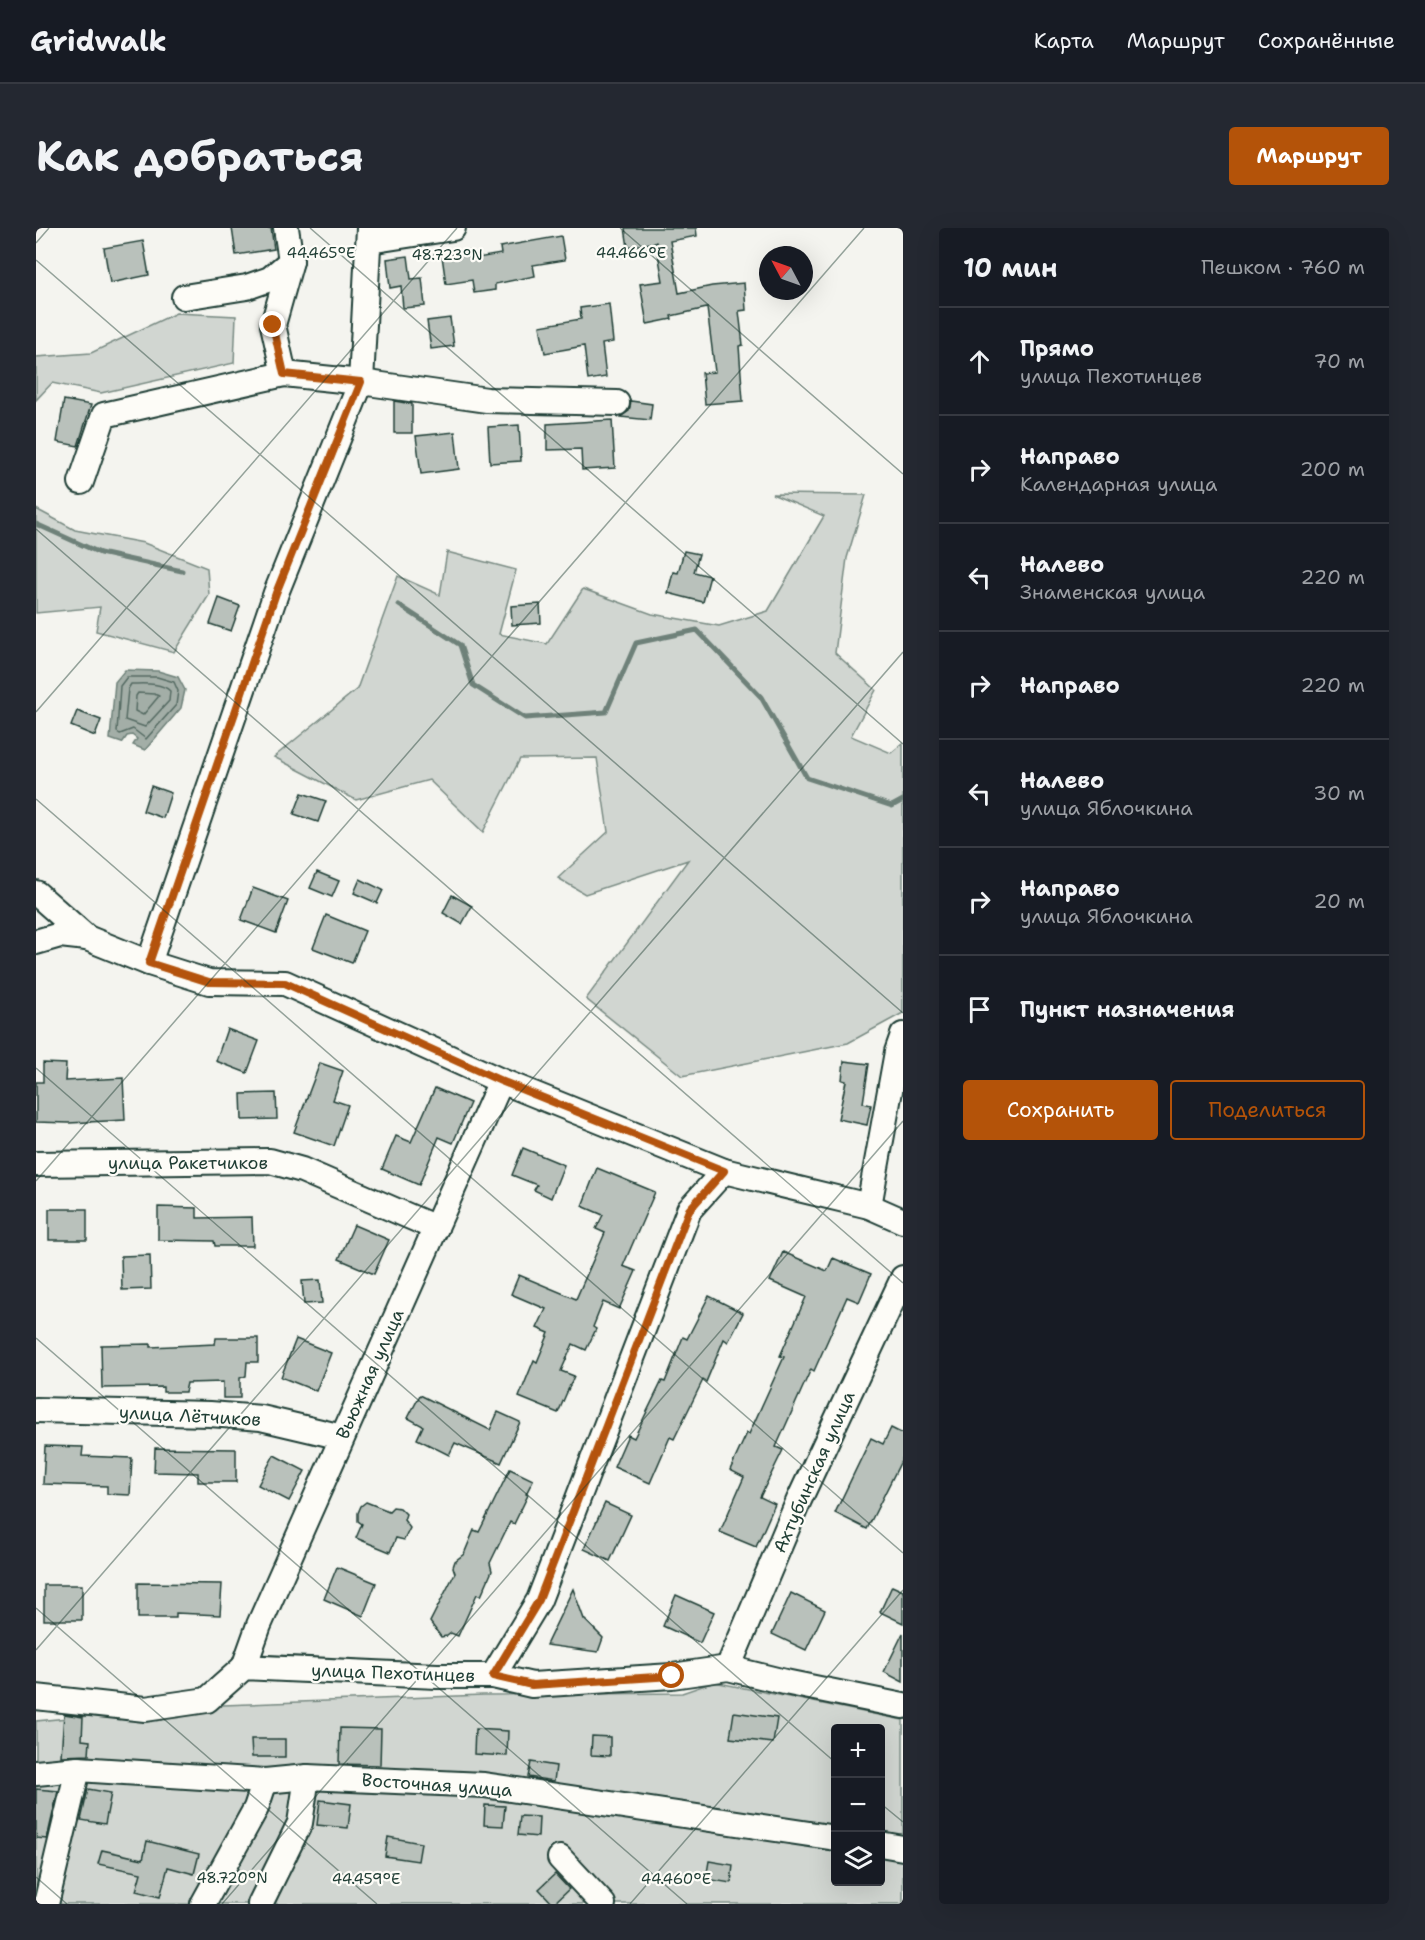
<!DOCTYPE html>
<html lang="ru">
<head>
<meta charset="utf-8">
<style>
  body { margin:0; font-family:"Shantell Sans",sans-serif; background:#242831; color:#f1f3f6 }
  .controls { position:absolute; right:18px; bottom:18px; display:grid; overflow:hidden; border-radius:6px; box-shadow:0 6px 24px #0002 }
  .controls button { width:54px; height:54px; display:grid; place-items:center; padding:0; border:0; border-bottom:2px solid #363941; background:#171b24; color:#f1f3f6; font:30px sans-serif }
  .compass { position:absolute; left:723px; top:18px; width:54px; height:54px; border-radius:50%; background:#171b24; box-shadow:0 6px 24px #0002; rotate:311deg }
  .stop { position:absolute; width:18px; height:18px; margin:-14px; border:4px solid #b45309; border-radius:50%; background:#fff }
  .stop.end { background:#b45309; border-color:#fff; box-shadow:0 2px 6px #0008 }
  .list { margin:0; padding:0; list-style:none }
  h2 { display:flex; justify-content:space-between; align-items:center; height:78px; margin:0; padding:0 24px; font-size:26px }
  h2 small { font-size:20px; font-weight:400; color:#9ea1a6 }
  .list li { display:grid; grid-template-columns:39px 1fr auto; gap:18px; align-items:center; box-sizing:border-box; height:108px; padding:0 24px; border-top:2px solid #363941 }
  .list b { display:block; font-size:22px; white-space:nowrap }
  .list p { margin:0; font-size:20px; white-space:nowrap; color:#9ea1a6 }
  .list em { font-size:20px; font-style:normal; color:#9ea1a6 }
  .actions { display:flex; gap:12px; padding:18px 24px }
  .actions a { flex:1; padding:14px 0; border:2px solid #b45309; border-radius:6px; text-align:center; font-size:21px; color:#b45309 }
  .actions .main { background:#b45309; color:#fff }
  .icon { flex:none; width:33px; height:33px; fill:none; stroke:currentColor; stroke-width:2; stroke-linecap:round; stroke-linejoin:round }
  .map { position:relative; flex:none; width:867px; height:1676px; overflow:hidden; border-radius:6px }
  header { display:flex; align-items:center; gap:36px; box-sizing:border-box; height:84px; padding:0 30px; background:#171b24; border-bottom:2px solid #363941 }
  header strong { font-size:28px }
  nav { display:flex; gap:33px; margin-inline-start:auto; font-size:21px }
  .intro { display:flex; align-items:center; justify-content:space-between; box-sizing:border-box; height:144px; padding:0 36px }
  h1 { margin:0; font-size:42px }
  .button { padding:15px 27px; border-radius:6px; background:#b45309; color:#fff; font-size:21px; font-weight:700 }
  main { display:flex; gap:36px; padding:0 36px }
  aside { flex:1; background:#171b24; border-radius:6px; box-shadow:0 6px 24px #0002 }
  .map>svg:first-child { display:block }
  .green { fill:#d1d6d1; stroke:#788a82; stroke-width:1.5; fill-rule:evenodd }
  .water { fill:#a3aea7; stroke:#6e8179; stroke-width:1.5 }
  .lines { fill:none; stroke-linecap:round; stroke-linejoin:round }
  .shore { stroke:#546a62; stroke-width:1.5 }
  .stream { stroke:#6e8179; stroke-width:5 }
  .building { fill:#b9c1bb; stroke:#1f3d34; stroke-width:1.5 }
  .minor-casing { stroke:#1f3d34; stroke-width:28 }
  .minor { stroke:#fdfcf7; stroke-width:24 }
  .route { stroke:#b45309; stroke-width:8 }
  .ticks { fill:none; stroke:#1f3d34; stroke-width:1.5; stroke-opacity:0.45 }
  .labels { text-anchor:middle; stroke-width:4.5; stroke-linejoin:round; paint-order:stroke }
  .street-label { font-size:18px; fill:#1f3d34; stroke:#fdfcf7 }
  .ticks-label { font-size:15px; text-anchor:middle; fill:#1f3d34; stroke:#fdfcf7; stroke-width:4.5; stroke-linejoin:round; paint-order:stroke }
</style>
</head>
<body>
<header>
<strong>Gridwalk</strong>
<nav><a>Карта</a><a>Маршрут</a><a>Сохранённые</a></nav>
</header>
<div class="intro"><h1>Как добраться</h1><a class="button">Маршрут</a></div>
<main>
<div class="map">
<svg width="867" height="1676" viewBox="0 0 867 1676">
  <rect width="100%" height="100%" fill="#f4f4ef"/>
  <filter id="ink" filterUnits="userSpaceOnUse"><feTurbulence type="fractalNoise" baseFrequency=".0167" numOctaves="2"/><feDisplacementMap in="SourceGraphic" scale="12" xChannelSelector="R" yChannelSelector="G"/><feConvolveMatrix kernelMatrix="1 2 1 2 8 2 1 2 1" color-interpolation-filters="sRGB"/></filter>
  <g filter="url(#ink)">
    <!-- green -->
    <g class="green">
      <path d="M 140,85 L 200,88 L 198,135 L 65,165 L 16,155 L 0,172 L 0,129 L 55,125 Z"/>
      <path d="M 736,266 L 830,267 L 811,330 L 799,425 L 840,462 L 815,508 L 855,525 L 867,515 L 867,785 L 812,815 L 646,848 L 550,771 L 652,632 L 549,666 L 522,650 L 572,604 L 561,530 L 484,531 L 447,604 L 393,552 L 320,572 L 238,529 L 321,461 L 362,348 L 404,367 L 411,324 L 480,342 L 463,406 L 511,416 L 547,361 L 616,386 L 683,398 L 732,383 L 788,288 Z"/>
      <path d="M 0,281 L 39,302 L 108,315 L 171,340 L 173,367 L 138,424 L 60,403 L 64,379 L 0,385 Z"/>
      <path d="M 678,1454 L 867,1492 L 867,1676 L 0,1676 L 0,1493 L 161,1478 L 447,1467 L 646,1465 ZM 800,1500 L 844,1500 L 844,1654 L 800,1654 Z"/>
    </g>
    <!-- water -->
    <path class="water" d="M 89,442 L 122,443 L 142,449 L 149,462 L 145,480 L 109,522 L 97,517 L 101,511 L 96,507 L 91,508 L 86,515 L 74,511 L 79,454 Z"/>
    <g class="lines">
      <!-- shore -->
      <g class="shore">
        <path d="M 91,449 L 121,449 L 138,454 L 142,463 L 140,477 L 110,511 L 97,501 L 84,506 L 81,504 L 84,458 Z"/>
        <path d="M 95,456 C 107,456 125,454 134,463 L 133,473 L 109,499 L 89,492 L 92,461 Z"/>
        <path d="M 102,465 L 118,466 L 123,468 L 107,487 L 99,483 L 100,468 Z"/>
      </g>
      <!-- stream -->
      <g class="stream">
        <path d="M 0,296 L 64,325 L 146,343"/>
        <path d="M 363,377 L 424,417 L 437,457 L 489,490 L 570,484 L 600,415 L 661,402 L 725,469 L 771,550 L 856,578 L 867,572"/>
      </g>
    </g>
    <!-- building -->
    <g class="building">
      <path d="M 196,0 L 235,0 L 238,21 L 200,27 Z"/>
      <path d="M 589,0 L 660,0 L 661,8 L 634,13 L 643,65 L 676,58 L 708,55 L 710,82 L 703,83 L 707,117 L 703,118 L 707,173 L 669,176 L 666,145 L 679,144 L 671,80 L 635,88 L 636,91 L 611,96 L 604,56 L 627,53 L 620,14 L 592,19 Z"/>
      <path d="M 525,8 L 529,32 L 497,37 L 499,48 L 459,56 L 459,62 L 438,65 L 436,52 L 410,56 L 406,28 L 435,23 L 436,31 L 465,26 L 464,19 Z"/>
      <path d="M 107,13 L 113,47 L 74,55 L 68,20 Z"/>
      <path d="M 372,28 L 375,51 L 386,50 L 389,78 L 367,80 L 365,58 L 354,60 L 351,31 Z"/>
      <path d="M 573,76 L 577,114 L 566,116 L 570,149 L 552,152 L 548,118 L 509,125 L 504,98 L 545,91 L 544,80 Z"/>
      <path d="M 414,90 L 418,118 L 395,121 L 391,93 Z"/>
      <path d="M 28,172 L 55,177 L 42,218 L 21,214 Z"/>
      <path d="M 358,173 L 376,176 L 376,205 L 358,205 Z"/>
      <path d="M 595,173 L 616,176 L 614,192 L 584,189 L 593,183 Z"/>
      <path d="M 576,192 L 579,240 L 546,242 L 545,221 L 511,222 L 511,196 Z"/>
      <path d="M 483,197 L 485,233 L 454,235 L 452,199 Z"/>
      <path d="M 419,204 L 423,241 L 385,246 L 380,208 Z"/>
      <path d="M 648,323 L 663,326 L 658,344 L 674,348 L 667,374 L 632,365 L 637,344 L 642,345 Z"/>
      <path d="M 183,370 L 204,378 L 195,403 L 174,396 Z"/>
      <path d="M 504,376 L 505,395 L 476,397 L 475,378 Z"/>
      <path d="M 41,483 L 65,492 L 59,508 L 35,498 Z"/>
      <path d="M 115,558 L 135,565 L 127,590 L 107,583 Z"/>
      <path d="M 266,565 L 290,573 L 282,594 L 258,586 Z"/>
      <path d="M 281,644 L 303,653 L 296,669 L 274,660 Z"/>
      <path d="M 324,651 L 347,662 L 341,675 L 318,665 Z"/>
      <path d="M 217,660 L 252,673 L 240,705 L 205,692 Z"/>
      <path d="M 416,667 L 436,678 L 426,696 L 407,685 Z"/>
      <path d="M 290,687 L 329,703 L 316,735 L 277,720 Z"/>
      <path d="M 191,801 L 223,813 L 211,845 L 180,833 Z"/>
      <path d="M 808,833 L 833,836 L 827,875 L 835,877 L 831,897 L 802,891 L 810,853 L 806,852 Z"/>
      <path d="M 7,835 L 30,836 L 29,853 L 87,850 L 89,892 L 33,895 L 0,894 L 0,854 L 7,854 Z"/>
      <path d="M 284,835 L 307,843 L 297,872 L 312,877 L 298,918 L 258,904 Z"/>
      <path d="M 399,860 L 434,875 L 417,915 L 403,909 L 383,957 L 346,941 L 360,908 L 375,914 Z"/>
      <path d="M 240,865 L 241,891 L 206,892 L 205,866 Z"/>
      <path d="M 487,920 L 528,937 L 515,970 L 498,962 L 501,957 L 476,947 Z"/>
      <path d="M 561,940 L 619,964 L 587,1038 L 600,1043 L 583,1081 L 567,1074 L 557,1099 L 560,1101 L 550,1122 L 537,1116 L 525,1143 L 538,1148 L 522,1185 L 483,1169 L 498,1132 L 501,1134 L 513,1105 L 501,1100 L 510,1081 L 475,1066 L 483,1047 L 540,1071 L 569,1005 L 560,1001 L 567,987 L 546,978 Z"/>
      <path d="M 122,979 L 161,980 L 161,990 L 216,989 L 217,1018 L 179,1018 L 178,1013 L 122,1012 Z"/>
      <rect x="13" y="981" width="38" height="31"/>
      <path d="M 318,997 L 353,1012 L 338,1046 L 303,1031 Z"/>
      <path d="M 747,1024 L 791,1043 L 797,1030 L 835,1046 L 823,1074 L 811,1069 L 778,1143 L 775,1141 L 740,1219 L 747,1222 L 724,1269 L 739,1276 L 720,1319 L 684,1304 L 708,1249 L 694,1242 L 711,1205 L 713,1206 L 748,1129 L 744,1128 L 770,1069 L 734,1053 Z"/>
      <path d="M 114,1027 L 115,1061 L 86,1062 L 85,1028 Z"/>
      <path d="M 284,1052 L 286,1075 L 268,1076 L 266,1053 Z"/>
      <path d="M 673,1068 L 707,1085 L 692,1114 L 688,1111 L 670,1154 L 667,1152 L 638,1211 L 634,1209 L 614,1255 L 578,1239 L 592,1207 L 598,1210 L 626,1153 L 629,1154 L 647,1109 L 651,1111 Z"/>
      <path d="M 180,1110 L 222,1110 L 222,1134 L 211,1134 L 210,1148 L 204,1150 L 204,1170 L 187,1170 L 187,1154 L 151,1155 L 149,1164 L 127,1164 L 127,1159 L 66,1160 L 65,1117 L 115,1116 L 115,1119 L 179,1116 Z"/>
      <path d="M 260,1111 L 295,1125 L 280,1163 L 245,1149 Z"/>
      <path d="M 384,1167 L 454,1202 L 462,1184 L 484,1194 L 465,1235 L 419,1215 L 413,1227 L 381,1211 L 387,1198 L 372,1190 Z"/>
      <path d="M 855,1200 L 867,1206 L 867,1229 L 831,1301 L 799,1285 L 835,1210 L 847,1216 Z"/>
      <path d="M 9,1218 L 47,1219 L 46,1228 L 96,1230 L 94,1267 L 71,1266 L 71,1258 L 7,1256 Z"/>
      <path d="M 119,1220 L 200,1221 L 200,1254 L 162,1254 L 162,1245 L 118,1244 Z"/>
      <path d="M 238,1227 L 269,1243 L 253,1273 L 222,1257 Z"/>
      <path d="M 474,1241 L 497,1252 L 490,1266 L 492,1267 L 478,1296 L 474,1294 L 454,1335 L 456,1343 L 445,1368 L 441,1366 L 422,1408 L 415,1405 L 411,1408 L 405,1409 L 394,1394 L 419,1345 L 417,1339 L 419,1333 L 428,1326 L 438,1302 L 443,1304 Z"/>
      <path d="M 330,1274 L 353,1283 L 357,1279 L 364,1280 L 370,1286 L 368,1292 L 374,1300 L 368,1312 L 360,1310 L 354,1324 L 320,1310 L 326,1296 L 322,1293 L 322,1285 L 325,1278 Z"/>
      <path d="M 569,1275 L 595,1287 L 574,1333 L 548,1321 Z"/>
      <path d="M 301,1339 L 340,1355 L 327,1388 L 288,1371 Z"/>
      <path d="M 102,1355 L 186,1356 L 184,1387 L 140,1385 L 140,1390 L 102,1390 Z"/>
      <rect x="8" y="1357" width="38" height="35"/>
      <path d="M 856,1358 L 867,1363 L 867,1395 L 844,1384 Z"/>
      <path d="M 537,1361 L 548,1391 L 567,1410 L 562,1424 L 510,1417 Z"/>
      <path d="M 755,1365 L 789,1382 L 770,1422 L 736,1406 Z"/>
      <path d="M 640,1367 L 678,1384 L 664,1415 L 627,1398 Z"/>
      <path d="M 867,1405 L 867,1454 L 848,1444 Z"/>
      <path d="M 698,1484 L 741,1490 L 737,1515 L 694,1510 Z"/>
      <path d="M 28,1486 L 47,1489 L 46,1512 L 54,1513 L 53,1527 L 25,1528 Z"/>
      <path d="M 304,1500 L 345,1501 L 344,1537 L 303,1536 Z"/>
      <path d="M 439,1501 L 472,1503 L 471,1528 L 438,1526 Z"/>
      <path d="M 556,1508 L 574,1509 L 574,1528 L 555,1527 Z"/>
      <path d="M 215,1511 L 249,1511 L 249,1529 L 216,1529 Z"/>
      <path d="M 495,1534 L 520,1538 L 518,1553 L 492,1549 Z"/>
      <path d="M 0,1561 L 22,1563 L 11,1611 L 0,1610 Z"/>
      <path d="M 52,1561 L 75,1565 L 69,1596 L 45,1592 Z"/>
      <path d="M 284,1572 L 315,1576 L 312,1600 L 281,1597 Z"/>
      <path d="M 449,1577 L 469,1578 L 467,1598 L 448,1597 Z"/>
      <path d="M 484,1588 L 503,1589 L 502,1609 L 482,1607 Z"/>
      <path d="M 352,1609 L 385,1615 L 382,1633 L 349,1628 Z"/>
      <path d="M 111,1613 L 163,1626 L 158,1646 L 132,1639 L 124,1669 L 100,1663 L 105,1645 L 62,1636 L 66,1622 L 107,1631 Z"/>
      <path d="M 673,1633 L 697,1637 L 695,1655 L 670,1651 Z"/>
      <path d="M 519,1646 L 533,1661 L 517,1676 L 503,1661 Z"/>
    </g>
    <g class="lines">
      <defs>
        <g id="minor">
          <path d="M 250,0 L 255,33 L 237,97 L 248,146 L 325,154 L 451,172 L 581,175"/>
          <path d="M 333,13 L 417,0"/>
          <path d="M 148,69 L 211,59 L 234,51 L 255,33"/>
          <path d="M 45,254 L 68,187 L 248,146"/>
          <path d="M 0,665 L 51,710 L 113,735 L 173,754 L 249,755 L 465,853 L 688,943 L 833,978 L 867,993"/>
          <path d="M 0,714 L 24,707 L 51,710"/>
          <path d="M 113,735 L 240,365 L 325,154 L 333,0"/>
          <path d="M 0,936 L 234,933 L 266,942 L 400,1000"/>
          <path d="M 833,978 L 861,824 L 867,807"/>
          <path d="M 0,1182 L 174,1186 L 225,1190 L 306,1209"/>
          <path d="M 208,1439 L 223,1397 L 465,853"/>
          <path d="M 692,1440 L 763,1272 L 867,1050"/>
          <path d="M 457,1448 L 503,1372 L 653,982 L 688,943"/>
          <path d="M 0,1469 L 109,1481 L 171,1472 L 208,1439 L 401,1448 L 457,1448 L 496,1457 L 636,1448 L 692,1440 L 749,1454 L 867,1478"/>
          <path d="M 0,1545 L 42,1541 L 229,1553 L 271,1549 L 448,1557 L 800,1610"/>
          <path d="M 844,1616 L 867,1620"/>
          <path d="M 524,1630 L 567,1676"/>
          <path d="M 10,1676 L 42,1541"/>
          <path d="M 167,1676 L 220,1580 L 229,1553"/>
          <path d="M 224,1676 L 264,1595 L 271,1549"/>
        </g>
      </defs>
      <!-- minor casing -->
      <use href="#minor" class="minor-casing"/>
      <!-- minor -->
      <use href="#minor" class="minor"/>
    </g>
  </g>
  <g class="lines" filter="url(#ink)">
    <!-- route -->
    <path class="route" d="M 237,97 L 248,146 L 325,154 L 240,365 L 113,735 L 173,754 L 249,755 L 465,853 L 688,943 L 653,982 L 503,1372 L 457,1448 L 496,1457 L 636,1448"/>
  </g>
  <!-- ticks -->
  <path class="ticks" d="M 274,0 L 867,516M 584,0 L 867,246M 0,15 L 13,0M 0,32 L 867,785M 0,301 L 867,1055M 0,484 L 421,0M 0,571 L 867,1325M 0,840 L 800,1535M 0,953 L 828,0M 0,1110 L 651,1676M 0,1380 L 341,1676M 0,1422 L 867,424M 844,1575 L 867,1594M 0,1649 L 31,1676M 186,1676 L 867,893M 594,1676 L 867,1362"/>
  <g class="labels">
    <!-- street labels -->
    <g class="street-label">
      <text x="152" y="941">улица Ракетчиков</text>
      <text transform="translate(334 1146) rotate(-66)" y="6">Вьюжная улица</text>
      <text transform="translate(154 1188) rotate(3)" y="6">улица Лётчиков</text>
      <text transform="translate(778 1244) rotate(-66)" y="6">Ахтубинская улица</text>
      <text transform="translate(357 1445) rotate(2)" y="6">улица Пехотинцев</text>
      <text transform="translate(401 1557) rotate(4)" y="6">Восточная улица</text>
    </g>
  </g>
  <g class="ticks-label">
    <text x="285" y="30">44.465°E</text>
    <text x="595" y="30">44.466°E</text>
    <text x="411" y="32">48.723°N</text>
    <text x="196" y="1655">48.720°N</text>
    <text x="330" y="1656">44.459°E</text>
    <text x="640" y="1656">44.460°E</text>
  </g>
</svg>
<div class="controls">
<button>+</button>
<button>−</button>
<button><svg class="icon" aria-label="layers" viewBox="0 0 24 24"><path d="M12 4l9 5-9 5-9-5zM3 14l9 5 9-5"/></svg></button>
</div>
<svg class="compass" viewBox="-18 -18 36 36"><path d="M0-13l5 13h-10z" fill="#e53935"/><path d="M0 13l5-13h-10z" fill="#9ea1a6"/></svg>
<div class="stop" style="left:636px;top:1448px"></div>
<div class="stop end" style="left:237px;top:97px"></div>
</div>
<aside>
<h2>10 мин<small>Пешком · 760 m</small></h2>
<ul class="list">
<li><svg class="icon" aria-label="ahead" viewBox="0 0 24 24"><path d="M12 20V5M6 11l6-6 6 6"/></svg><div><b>Прямо</b><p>улица Пехотинцев</p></div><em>70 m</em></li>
<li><svg class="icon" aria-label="right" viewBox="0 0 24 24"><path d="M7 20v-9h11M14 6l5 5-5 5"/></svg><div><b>Направо</b><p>Календарная улица</p></div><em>200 m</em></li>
<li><svg class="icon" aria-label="left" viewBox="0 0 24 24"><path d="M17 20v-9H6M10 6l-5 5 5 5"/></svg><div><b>Налево</b><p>Знаменская улица</p></div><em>220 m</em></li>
<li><svg class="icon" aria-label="right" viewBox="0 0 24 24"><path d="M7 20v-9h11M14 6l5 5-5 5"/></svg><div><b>Направо</b></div><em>220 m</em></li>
<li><svg class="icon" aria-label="left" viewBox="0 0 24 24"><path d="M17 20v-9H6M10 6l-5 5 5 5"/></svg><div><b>Налево</b><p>улица Яблочкина</p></div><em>30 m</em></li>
<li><svg class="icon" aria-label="right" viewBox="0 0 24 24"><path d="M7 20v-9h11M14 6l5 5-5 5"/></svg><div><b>Направо</b><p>улица Яблочкина</p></div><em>20 m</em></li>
<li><svg class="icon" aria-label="arrive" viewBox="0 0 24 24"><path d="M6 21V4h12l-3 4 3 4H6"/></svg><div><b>Пункт назначения</b></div></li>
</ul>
<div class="actions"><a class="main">Сохранить</a><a>Поделиться</a></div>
</aside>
</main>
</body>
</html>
